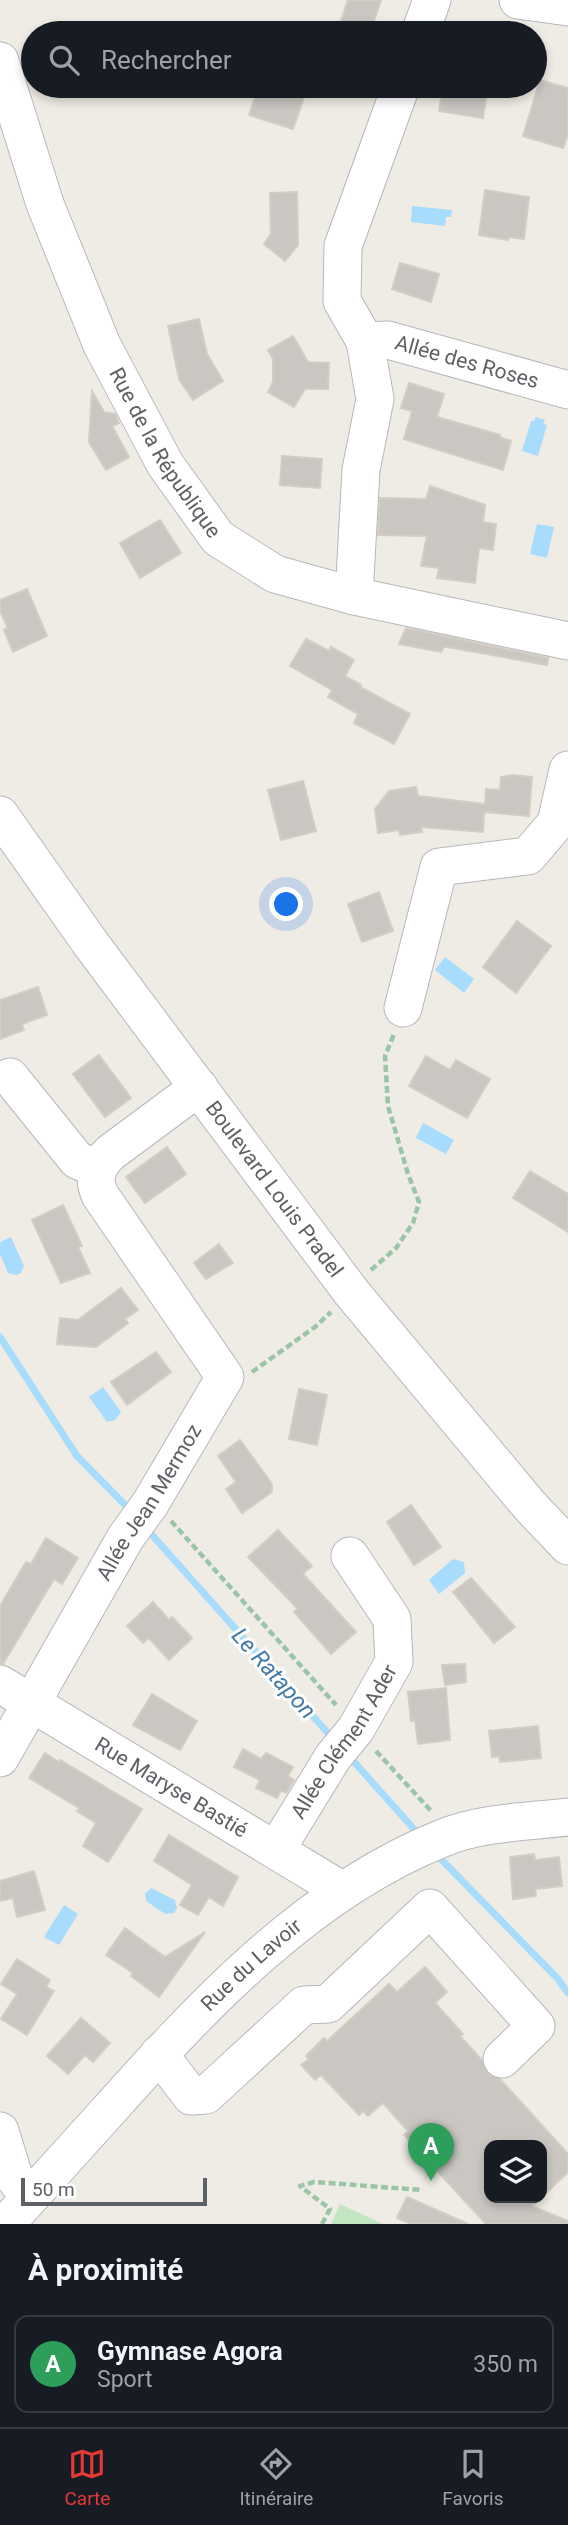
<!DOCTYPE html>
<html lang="fr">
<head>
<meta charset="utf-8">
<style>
  body { margin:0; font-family:Roboto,sans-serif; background:#242831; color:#f1f3f6 }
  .controls { position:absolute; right:21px; bottom:21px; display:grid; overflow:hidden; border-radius:14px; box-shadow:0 4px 10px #0003 }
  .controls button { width:63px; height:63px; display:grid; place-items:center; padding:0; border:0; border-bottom:2px solid #363941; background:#171b24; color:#f1f3f6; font:35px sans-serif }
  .scale { position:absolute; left:21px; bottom:18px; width:186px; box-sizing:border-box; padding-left:7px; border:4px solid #5d6165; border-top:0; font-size:19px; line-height:24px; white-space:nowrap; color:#5d6165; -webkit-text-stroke:5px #fff; paint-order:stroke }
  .you { position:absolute; left:287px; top:905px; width:24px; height:24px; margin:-18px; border:5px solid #fff; border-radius:50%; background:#1a73e8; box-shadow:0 0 0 10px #1a73e833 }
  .badge { display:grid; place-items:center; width:46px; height:46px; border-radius:50%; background:#e53935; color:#fff; font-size:23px; font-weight:700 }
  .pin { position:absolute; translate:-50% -58px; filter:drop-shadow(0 2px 4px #0008) }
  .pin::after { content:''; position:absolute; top:37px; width:24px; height:21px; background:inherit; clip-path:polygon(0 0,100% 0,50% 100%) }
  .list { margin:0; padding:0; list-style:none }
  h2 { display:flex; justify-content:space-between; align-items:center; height:91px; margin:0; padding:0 28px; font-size:30px }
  h2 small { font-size:23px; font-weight:400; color:#9ea1a6 }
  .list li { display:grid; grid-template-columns:46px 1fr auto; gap:21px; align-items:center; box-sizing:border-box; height:98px; margin:0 14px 14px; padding:0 14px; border:2px solid #363941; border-radius:14px }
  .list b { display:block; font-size:26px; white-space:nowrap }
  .list p { margin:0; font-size:23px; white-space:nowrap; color:#9ea1a6 }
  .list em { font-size:23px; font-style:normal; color:#9ea1a6 }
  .icon { flex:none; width:38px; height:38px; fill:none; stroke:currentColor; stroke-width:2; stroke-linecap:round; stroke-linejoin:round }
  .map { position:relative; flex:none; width:568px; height:2224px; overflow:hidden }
  .search { position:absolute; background:#171b24; box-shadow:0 4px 10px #0003; left:21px; right:21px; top:21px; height:77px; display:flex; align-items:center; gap:18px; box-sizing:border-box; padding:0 24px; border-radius:38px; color:#9ea1a6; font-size:26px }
  .sheet { height:203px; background:#171b24 }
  nav { display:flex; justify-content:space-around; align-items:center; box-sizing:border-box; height:98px; border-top:2px solid #363941; background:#171b24; font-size:19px; color:#9ea1a6 }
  nav a { display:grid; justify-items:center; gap:4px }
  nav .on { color:#e53935 }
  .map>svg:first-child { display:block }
  .green { fill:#c4e5c2 }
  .water { fill:#a7dcfd }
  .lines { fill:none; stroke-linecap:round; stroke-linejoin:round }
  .stream { stroke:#a7dcfd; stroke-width:7 }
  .building { fill:#cac7c2; stroke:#d3cdc3; stroke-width:2 }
  .minor-casing { stroke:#b5b8bb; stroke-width:39 }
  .path { stroke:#9bc6a6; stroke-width:4.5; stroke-dasharray:7 3.5; stroke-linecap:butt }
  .minor { stroke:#fff; stroke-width:37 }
  .labels { text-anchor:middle; stroke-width:6; stroke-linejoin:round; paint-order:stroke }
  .street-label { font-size:21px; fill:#5d6165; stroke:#fff }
  .water-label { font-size:23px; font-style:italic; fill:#4178a6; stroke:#fff }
</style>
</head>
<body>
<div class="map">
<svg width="568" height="2224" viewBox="0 0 568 2224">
  <rect width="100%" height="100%" fill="#efece5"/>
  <!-- green -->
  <path class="green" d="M 340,2204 L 383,2224 L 331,2224 Z"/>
  <!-- water -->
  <g class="water">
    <path d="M 412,206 L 452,210 L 451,217 L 446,217 L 445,226 L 411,222 Z"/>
    <path d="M 536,417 L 545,420 L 543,424 L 547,425 L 538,456 L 522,451 L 531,421 L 534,421 Z"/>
    <path d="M 537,524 L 554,527 L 547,558 L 530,554 Z"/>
    <path d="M 445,957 L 474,979 L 464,993 L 435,970 Z"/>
    <path d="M 423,1123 L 454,1140 L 446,1154 L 416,1138 Z"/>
    <path d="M 11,1237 L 24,1266 L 21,1273 L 17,1275 L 8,1273 L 0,1254 L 0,1242 Z"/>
    <path d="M 103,1387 L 121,1412 L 115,1420 L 107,1422 L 89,1397 Z"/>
    <path d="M 453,1559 L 464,1562 L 465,1573 L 439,1594 L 429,1580 Z"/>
    <path d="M 151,1888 L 175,1900 L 177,1908 L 174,1913 L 165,1914 L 146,1901 L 145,1894 Z"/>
    <path d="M 64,1905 L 78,1914 L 59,1945 L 44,1937 Z"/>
  </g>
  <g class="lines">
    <!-- stream -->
    <g class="stream">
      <path d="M 0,1337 L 77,1456 L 130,1510"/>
      <path d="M 145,1527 L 335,1741"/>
      <path d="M 348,1755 L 421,1837"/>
      <path d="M 436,1854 L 558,1979 L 568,1993"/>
    </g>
  </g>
  <!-- building -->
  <g class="building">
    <path d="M 348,0 L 381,0 L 370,33 L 337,33 Z"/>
    <path d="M 540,80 L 568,88 L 568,134 L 563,148 L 523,136 Z"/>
    <path d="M 259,86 L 308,86 L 293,129 L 249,115 Z"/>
    <path d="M 443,86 L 488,86 L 483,118 L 439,111 Z"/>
    <path d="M 485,190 L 529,197 L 524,239 L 509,237 L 508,240 L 479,235 Z"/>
    <path d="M 297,192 L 298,245 L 285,261 L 264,244 L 271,234 L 270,193 Z"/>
    <path d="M 400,263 L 439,274 L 431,302 L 392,289 Z"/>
    <path d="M 199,319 L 207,354 L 223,381 L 193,400 L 179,379 L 168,326 Z"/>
    <path d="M 293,336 L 308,362 L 329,363 L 328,389 L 305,389 L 294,407 L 268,392 L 273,382 L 273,359 L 268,350 Z"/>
    <path d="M 409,383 L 444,394 L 437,417 L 500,435 L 499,437 L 511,441 L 503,470 L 404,439 L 412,411 L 401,408 Z"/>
    <path d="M 92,391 L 104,412 L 115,414 L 119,423 L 112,426 L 129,457 L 106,470 L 89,442 Z"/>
    <path d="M 282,456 L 322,459 L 320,488 L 280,485 Z"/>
    <path d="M 430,486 L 485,505 L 483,522 L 496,524 L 493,550 L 479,548 L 475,583 L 437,578 L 439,568 L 421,566 L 427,536 L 378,535 L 380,498 L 426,499 Z"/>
    <path d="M 160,520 L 181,553 L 140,578 L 120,543 Z"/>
    <path d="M 27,589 L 47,636 L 13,652 L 4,630 L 8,628 L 0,611 L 0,600 Z"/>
    <path d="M 406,628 L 548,658 L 547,665 L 447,647 L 444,647 L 441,652 L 399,644 Z"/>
    <path d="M 306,639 L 329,651 L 331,647 L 354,660 L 345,676 L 361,685 L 360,687 L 410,714 L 394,744 L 354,723 L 358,714 L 328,697 L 332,690 L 290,666 Z"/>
    <path d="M 512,775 L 532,777 L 529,816 L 484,812 L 483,832 L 421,827 L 422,832 L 400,835 L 399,830 L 378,833 L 375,809 L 389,791 L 416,787 L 418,796 L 485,804 L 486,789 L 500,790 L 501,777 Z"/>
    <path d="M 303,781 L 316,831 L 281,840 L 268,790 Z"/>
    <path d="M 379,892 L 393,931 L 362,942 L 348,904 Z"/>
    <path d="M 517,921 L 551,946 L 516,993 L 483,967 Z"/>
    <path d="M 38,987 L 47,1015 L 22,1024 L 24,1030 L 0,1039 L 0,1000 Z"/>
    <path d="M 99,1055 L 131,1098 L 105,1117 L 73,1074 Z"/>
    <path d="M 426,1056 L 450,1070 L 456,1060 L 490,1079 L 467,1118 L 409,1086 Z"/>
    <path d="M 167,1147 L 186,1174 L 145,1203 L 126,1177 Z"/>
    <path d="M 530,1171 L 568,1194 L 568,1232 L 513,1198 Z"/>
    <path d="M 63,1205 L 82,1246 L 78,1247 L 90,1273 L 61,1283 L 32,1220 Z"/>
    <path d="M 219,1244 L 233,1263 L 206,1279 L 194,1263 Z"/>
    <path d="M 121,1288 L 138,1310 L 125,1319 L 128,1323 L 96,1347 L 57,1344 L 60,1318 L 78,1320 Z"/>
    <path d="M 156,1352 L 171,1372 L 127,1405 L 111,1382 Z"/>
    <path d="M 299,1389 L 327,1395 L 317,1445 L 289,1439 Z"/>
    <path d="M 240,1440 L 272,1484 L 272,1492 L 242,1513 L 226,1489 L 236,1482 L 218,1456 Z"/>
    <path d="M 411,1505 L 441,1547 L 414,1565 L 387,1522 Z"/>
    <path d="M 278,1530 L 312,1566 L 303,1574 L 356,1632 L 331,1654 L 294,1612 L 298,1609 L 248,1557 Z"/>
    <path d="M 46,1538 L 78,1558 L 62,1584 L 54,1579 L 3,1664 L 0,1663 L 0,1606 L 26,1562 L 31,1564 Z"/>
    <path d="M 471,1578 L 515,1627 L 494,1643 L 453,1592 Z"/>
    <path d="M 153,1602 L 169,1620 L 172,1617 L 192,1638 L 169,1660 L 149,1638 L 143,1643 L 127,1626 Z"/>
    <path d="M 465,1664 L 466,1682 L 445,1685 L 442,1665 Z"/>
    <path d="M 446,1688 L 450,1740 L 418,1744 L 415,1720 L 411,1721 L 408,1692 Z"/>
    <path d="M 152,1694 L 197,1721 L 180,1750 L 133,1725 Z"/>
    <path d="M 538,1726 L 541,1758 L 500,1762 L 499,1756 L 492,1757 L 489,1731 Z"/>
    <path d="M 243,1749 L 261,1759 L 266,1753 L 293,1767 L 288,1776 L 294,1780 L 286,1793 L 281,1790 L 277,1798 L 256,1788 L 260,1780 L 234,1767 Z"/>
    <path d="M 45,1753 L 59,1762 L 60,1760 L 142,1809 L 108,1862 L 83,1846 L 96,1823 L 77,1811 L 79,1808 L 29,1778 Z"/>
    <path d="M 169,1835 L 238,1877 L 223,1906 L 209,1897 L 198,1915 L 180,1905 L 192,1885 L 154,1861 Z"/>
    <path d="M 534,1854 L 535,1860 L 559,1857 L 562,1886 L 535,1889 L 536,1896 L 513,1899 L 510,1857 Z"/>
    <path d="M 34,1871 L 45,1910 L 17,1917 L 13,1898 L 0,1901 L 0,1881 Z"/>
    <path d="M 125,1928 L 165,1957 L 205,1932 L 159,1997 L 131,1976 L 133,1973 L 106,1955 Z"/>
    <path d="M 17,1959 L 50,1980 L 46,1987 L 54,1991 L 27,2035 L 1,2019 L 17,1994 L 1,1984 Z"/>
    <path d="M 425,1967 L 447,1992 L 435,2003 L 463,2034 L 460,2036 L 482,2060 L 487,2073 L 500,2079 L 568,2154 L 568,2172 L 542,2197 L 542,2145 L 489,2145 L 489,2198 L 541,2198 L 532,2206 L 568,2221 L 568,2224 L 486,2224 L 404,2135 L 408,2131 L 383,2103 L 368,2116 L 363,2111 L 359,2115 L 321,2075 L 315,2080 L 301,2065 L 309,2059 L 306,2056 L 324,2038 L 327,2041 L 389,1984 L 397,1992 Z"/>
    <path d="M 81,2018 L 110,2043 L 93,2062 L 85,2055 L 68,2074 L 47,2056 Z"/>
    <path d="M 407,2197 L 468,2224 L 411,2224 L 397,2218 Z"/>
  </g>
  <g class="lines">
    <defs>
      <g id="minor">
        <path d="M 518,0 L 568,7"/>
        <path d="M 420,33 L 432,0"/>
        <path id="s1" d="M 0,61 L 45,204 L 102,345 L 165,464 L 218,538 L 275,574 L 354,596 L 568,641"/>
        <path id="s2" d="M 365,341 L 388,340 L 568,390"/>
        <path d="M 354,596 L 361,470 L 375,399 L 365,341 L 342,301 L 343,246 L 401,86"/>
        <path id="s3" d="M 0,815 L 91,944 L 352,1293 L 530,1506 L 568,1546"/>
        <path d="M 403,1008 L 439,867 L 528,856 L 556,823 L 568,770"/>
        <path d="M 10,1077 L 77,1160 L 98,1169"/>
        <path id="s4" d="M 0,1684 L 343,1891"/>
        <path id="s5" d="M 0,1758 L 126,1537 L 150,1504 L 225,1377 L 100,1195 C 92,1177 97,1166 110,1153 L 199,1087"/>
        <path id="s6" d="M 276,1850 L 333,1757 L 356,1729 L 394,1662 L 392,1619 L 350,1556"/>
        <path d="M 159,2054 L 191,2096 L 206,2095 L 304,2005 L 328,2004 L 430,1908 L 536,2026 L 502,2059"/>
        <path d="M 0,2131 L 14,2177 L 29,2197"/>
        <path id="s7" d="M 6,2224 C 40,2186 75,2148 109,2110 C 203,2005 309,1891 443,1838 C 482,1822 526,1822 568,1817"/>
      </g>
    </defs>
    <!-- minor casing -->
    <use href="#minor" class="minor-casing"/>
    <!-- path -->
    <g class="path">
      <path d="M 371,1270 L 396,1248 L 413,1223 L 419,1202 L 408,1174 L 388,1106 L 385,1056 L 394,1034"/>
      <path d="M 252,1372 L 315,1327 L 331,1312"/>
      <path d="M 171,1521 L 336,1705"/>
      <path d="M 376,1751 L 432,1812"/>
      <path d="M 322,2224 L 330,2209 L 300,2186 L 314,2182 L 423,2190"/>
    </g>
    <!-- minor -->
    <use href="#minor" class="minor"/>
  </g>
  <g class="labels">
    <!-- street labels -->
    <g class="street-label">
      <text dy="7" stroke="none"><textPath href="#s2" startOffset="105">Allée des Roses</textPath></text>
      <text dy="7" stroke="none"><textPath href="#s1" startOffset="427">Rue de la République</textPath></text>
      <text dy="7" stroke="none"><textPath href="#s3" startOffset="464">Boulevard Louis Pradel</textPath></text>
      <text dy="7" stroke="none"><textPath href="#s5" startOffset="296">Allée Jean Mermoz</textPath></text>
      <text dy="7" stroke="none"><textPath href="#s6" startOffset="128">Allée Clément Ader</textPath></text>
      <text dy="7" stroke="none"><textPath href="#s4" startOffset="200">Rue Maryse Bastié</textPath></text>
      <text dy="7" stroke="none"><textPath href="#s7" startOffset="357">Rue du Lavoir</textPath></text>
    </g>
    <!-- water labels -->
    <g class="water-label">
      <text transform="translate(274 1673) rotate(48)" y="8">Le Ratapon</text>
    </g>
  </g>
</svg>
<div class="controls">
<button><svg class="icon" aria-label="layers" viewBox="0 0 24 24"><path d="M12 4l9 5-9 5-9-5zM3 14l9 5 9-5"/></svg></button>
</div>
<div class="scale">50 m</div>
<div class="you"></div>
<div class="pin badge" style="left:431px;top:2181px;background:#2e9e5b">A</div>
<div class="search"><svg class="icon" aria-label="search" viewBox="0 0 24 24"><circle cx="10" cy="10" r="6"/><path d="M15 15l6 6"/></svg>Rechercher</div>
</div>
<section class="sheet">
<h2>À proximité<small></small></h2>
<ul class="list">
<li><span class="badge" style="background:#2e9e5b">A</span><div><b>Gymnase Agora</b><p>Sport</p></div><em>350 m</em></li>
</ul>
</section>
<nav>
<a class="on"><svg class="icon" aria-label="map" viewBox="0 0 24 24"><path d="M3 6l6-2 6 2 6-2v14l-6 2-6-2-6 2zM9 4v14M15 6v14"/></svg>Carte</a>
<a><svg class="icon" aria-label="directions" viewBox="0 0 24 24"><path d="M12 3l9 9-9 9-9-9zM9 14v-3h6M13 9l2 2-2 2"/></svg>Itinéraire</a>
<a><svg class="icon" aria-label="saved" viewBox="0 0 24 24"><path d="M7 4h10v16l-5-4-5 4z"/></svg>Favoris</a>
</nav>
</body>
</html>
